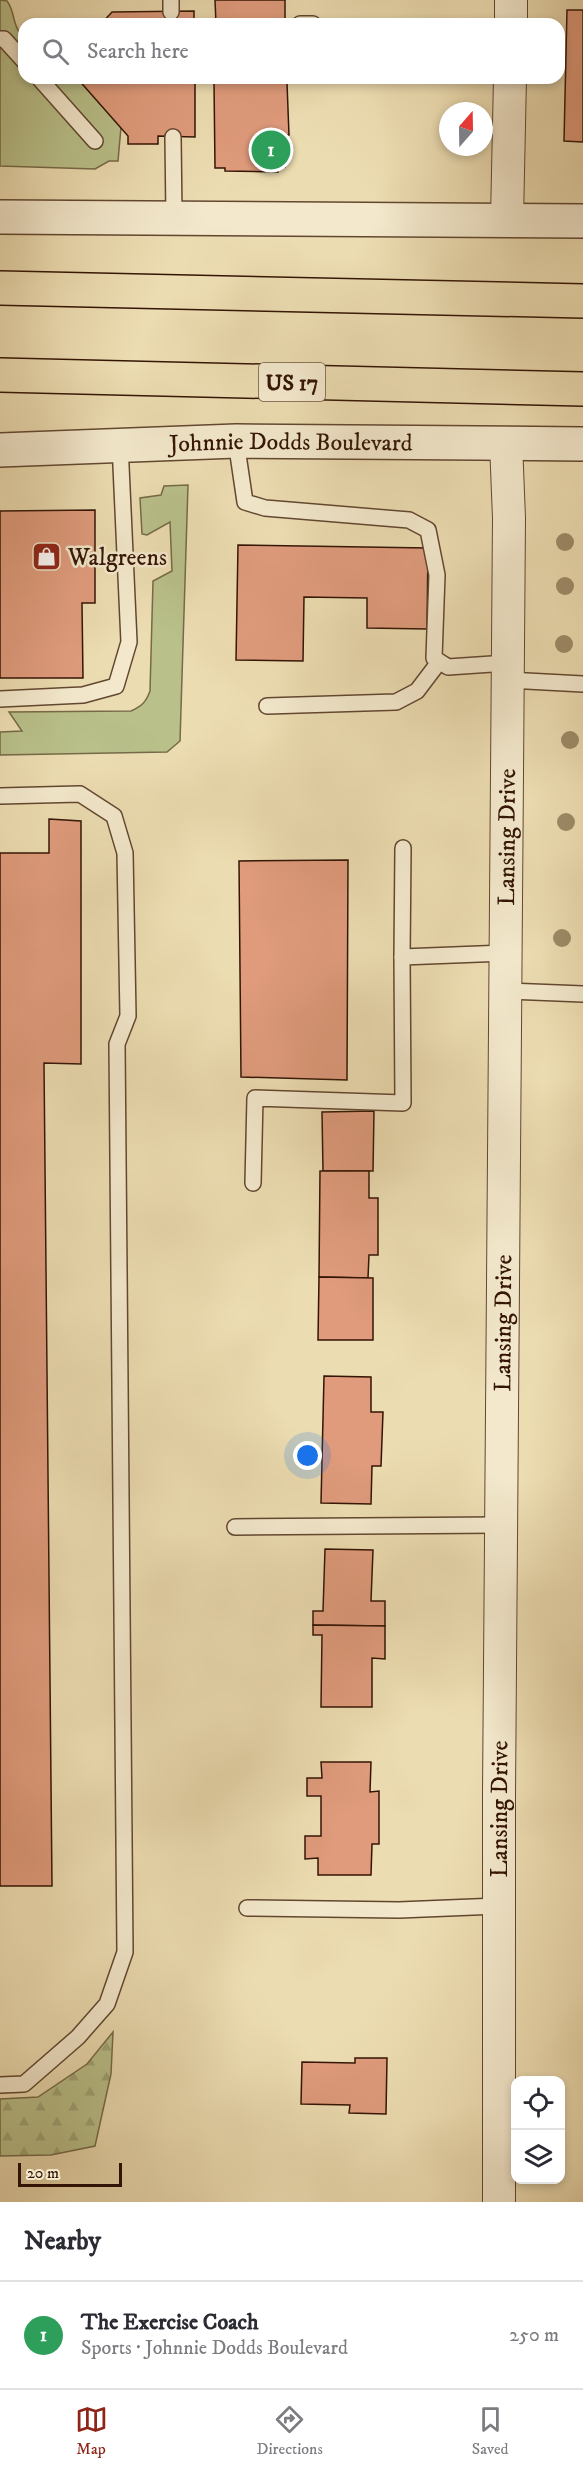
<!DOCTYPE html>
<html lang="en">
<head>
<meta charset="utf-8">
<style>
  body { margin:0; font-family:"IM FELL DW Pica",serif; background:#f7f7f7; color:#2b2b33 }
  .controls { position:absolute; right:18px; bottom:18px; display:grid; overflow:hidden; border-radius:12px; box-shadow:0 3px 9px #0003 }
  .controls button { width:54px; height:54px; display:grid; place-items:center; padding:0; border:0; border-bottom:2px solid #e1e1e2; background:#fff; color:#2b2b33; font:30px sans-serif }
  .compass { position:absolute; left:439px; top:102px; width:54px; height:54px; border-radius:50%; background:#fff; box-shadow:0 3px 9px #0003; rotate:20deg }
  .scale { position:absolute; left:18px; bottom:15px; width:104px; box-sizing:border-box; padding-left:6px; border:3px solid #341505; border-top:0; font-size:16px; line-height:21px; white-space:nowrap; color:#341505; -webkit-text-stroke:4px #f3e8cc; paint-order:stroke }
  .you { position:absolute; left:308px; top:1456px; width:21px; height:21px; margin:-15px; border:4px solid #fff; border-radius:50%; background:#1a73e8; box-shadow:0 0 0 9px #1a73e833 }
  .badge { display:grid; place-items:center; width:39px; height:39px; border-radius:50%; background:#8f2418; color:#fff; font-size:20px; font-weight:700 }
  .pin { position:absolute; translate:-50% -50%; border:3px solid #fff; box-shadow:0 2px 6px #0006 }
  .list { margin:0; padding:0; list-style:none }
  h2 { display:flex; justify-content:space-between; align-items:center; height:78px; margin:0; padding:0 24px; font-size:26px }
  h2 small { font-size:20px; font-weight:400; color:#7c7c81 }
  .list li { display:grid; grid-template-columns:39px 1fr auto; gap:18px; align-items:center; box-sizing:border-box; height:108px; padding:0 24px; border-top:2px solid #e1e1e2 }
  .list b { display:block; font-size:22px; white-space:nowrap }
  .list p { margin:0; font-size:20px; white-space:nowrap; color:#7c7c81 }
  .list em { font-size:20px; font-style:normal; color:#7c7c81 }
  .icon { flex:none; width:33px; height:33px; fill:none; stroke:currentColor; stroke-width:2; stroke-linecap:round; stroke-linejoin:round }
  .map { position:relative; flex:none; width:583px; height:2202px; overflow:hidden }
  .search { position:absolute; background:#fff; box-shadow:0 3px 9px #0003; left:18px; right:18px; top:18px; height:66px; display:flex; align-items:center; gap:15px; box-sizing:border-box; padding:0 21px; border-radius:18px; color:#7c7c81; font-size:22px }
  .sheet { height:186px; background:#fff }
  nav { display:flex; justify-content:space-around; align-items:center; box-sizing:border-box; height:84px; border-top:2px solid #e1e1e2; background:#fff; font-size:16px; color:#7c7c81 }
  nav a { display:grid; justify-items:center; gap:3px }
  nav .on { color:#8f2418 }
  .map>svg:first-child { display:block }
  .green { fill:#b9c08a; stroke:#766a48; stroke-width:1.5 }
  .forest { fill:url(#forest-firs); stroke:#766a48; stroke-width:1.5 }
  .building { fill:#df9b7c; stroke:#341505; stroke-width:1.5 }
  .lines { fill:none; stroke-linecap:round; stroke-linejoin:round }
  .service-casing { stroke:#624730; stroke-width:18 }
  .minor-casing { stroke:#624730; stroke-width:34 }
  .tertiary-casing { stroke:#624730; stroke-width:36 }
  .trunk-casing { stroke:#341505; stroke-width:36 }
  .service { stroke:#f3e8cc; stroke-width:15 }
  .minor { stroke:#f3e8cc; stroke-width:32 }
  .tertiary { stroke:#f3e8cc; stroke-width:33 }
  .trunk { stroke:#ecdcb1; stroke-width:33 }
  .tree { fill:#9d8b68 }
  .labels { text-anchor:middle; stroke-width:5; stroke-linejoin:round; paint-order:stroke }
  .shield { fill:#f3e8cc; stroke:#6d5441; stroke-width:1.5 }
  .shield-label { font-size:22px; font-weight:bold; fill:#341505 }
  .street-label { font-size:24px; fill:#341505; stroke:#f3e8cc }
  .poi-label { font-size:24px; fill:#341505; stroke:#f3e8cc; text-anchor:start }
</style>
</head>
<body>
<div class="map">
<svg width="583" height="2202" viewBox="0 0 583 2202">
  <defs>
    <pattern id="forest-firs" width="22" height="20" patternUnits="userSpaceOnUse" patternTransform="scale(1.5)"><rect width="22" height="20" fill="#b9c08a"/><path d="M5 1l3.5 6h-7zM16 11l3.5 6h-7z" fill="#a0a476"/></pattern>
  </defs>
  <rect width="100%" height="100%" fill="#ecdcb1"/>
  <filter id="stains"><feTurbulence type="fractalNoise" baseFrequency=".00333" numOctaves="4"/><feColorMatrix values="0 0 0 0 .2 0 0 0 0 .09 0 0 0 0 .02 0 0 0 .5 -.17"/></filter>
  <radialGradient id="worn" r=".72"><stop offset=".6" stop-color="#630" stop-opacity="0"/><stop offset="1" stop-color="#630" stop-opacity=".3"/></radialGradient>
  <!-- green -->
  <g class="green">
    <path d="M 0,0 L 7,1 C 15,11 12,23 20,33 L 24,33 L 24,78 L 77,78 L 121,127 L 118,161 L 109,161 L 95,169 L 0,166 Z"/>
    <path d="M 188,485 L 180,741 L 167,752 L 0,755 L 0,732 L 22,731 L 9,712 L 131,711 C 142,706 146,702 150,691 L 153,581 L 172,571 L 170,522 L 147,535 L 142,534 L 140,498 L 161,495 L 164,486 Z"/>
  </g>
  <!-- forest -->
  <path class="forest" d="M 113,2032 L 111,2074 L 95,2146 L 51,2155 L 0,2156 L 0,2099 L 38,2097 L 87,2064 Z"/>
  <!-- building -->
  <g class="building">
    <path d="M 215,0 L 285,0 L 285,24 L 216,24 Z"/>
    <path d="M 567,10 L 583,10 L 583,142 L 564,141 Z"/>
    <path d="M 194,11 L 194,24 L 101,24 L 112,12 Z"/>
    <path d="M 77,78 L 195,78 L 195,137 L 158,136 L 158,144 L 128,144 L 128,136 Z"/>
    <path d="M 217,78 L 285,78 L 285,83 L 287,83 L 289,135 L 285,135 L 285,167 L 278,167 L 278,172 L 225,171 L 225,168 L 215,168 L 214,82 L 217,82 Z"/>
    <path d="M 95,510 L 95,603 L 82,603 L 83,678 L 0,678 L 0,511 Z"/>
    <path d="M 238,545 L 428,548 L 427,629 L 367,628 L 367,598 L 304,597 L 303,661 L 236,660 Z"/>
    <path d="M 49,819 L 81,821 L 81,1064 L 44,1063 L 52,1886 L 0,1886 L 0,853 L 49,853 Z"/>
    <path d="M 348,860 L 347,1080 L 241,1077 L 239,861 Z"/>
    <path d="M 374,1111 L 373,1171 L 323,1171 L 322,1112 Z"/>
    <path d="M 320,1171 L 369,1171 L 369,1198 L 378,1198 L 378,1255 L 369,1255 L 368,1278 L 319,1277 Z"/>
    <path d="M 319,1277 L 373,1278 L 373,1340 L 318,1340 Z"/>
    <path d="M 324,1376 L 371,1377 L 371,1412 L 383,1412 L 381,1466 L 372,1466 L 371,1504 L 321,1503 Z"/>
    <path d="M 325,1549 L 373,1550 L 371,1601 L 385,1601 L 385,1626 L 313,1625 L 313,1611 L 323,1611 Z"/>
    <path d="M 313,1625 L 385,1626 L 385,1659 L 372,1658 L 372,1707 L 321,1707 L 322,1635 L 313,1635 Z"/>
    <path d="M 321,1762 L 371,1762 L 370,1792 L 379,1791 L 379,1844 L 372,1844 L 371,1875 L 318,1875 L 318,1858 L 305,1859 L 305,1836 L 321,1836 L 321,1796 L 307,1796 L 307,1778 L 322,1778 Z"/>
    <path d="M 355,2058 L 387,2058 L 386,2114 L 349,2113 L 350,2105 L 301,2104 L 302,2062 L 355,2063 Z"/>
  </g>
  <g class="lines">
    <defs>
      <g id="service">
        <path d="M 171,0 L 171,12"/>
        <path d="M 300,24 L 313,24"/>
        <path d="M 0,39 L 4,39 L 24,61"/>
        <path d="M 39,78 L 95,141"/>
        <path d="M 173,137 L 174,217"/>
        <path d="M 236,441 L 245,502 L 265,508 L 409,520 L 428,530 L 437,575 L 434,658 L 448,667 L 507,663"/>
        <path d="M 506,680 L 583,684"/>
        <path d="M 0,699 L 83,695 L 116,686 L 129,642 L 120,444"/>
        <path d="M 267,706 L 396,702 L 417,691 L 439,662"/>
        <path d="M 0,796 L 80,794 L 114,816 L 125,853 L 128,1016 L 117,1044 L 125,1952 L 107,2004 L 78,2037 L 24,2084 L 0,2085"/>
        <path d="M 402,957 L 403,848"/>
        <path d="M 505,991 L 583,994"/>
        <path d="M 253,1183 L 255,1098 L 403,1103 L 402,957 L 505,953"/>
        <path d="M 235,1527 L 500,1525"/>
        <path d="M 247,1908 L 399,1910 L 498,1906"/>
      </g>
      <g id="minor">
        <path d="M 511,0 L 511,24"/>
        <path d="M 507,219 L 510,78"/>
        <path id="s1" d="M 499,2202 L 499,1795 L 509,518 L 506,443"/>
      </g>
      <g id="tertiary">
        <path d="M 0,217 L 583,221"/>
        <path id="s2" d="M 0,450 L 236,441 L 583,444"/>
      </g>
      <g id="trunk">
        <path d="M 0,288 L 583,301"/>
        <path d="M 0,375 L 583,389"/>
      </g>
    </defs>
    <!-- service casing -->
    <use href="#service" class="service-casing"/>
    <!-- minor casing -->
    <use href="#minor" class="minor-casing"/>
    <!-- tertiary casing -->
    <use href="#tertiary" class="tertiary-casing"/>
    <!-- trunk casing -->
    <use href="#trunk" class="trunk-casing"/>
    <!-- service -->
    <use href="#service" class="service"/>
    <!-- minor -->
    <use href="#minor" class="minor"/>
    <!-- tertiary -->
    <use href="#tertiary" class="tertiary"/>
    <!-- trunk -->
    <use href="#trunk" class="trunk"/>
  </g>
  <!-- trees -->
  <g class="tree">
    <circle cx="565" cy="542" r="9"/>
    <circle cx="565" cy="586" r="9"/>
    <circle cx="564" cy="644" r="9"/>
    <circle cx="570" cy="740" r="9"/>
    <circle cx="566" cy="822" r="9"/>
    <circle cx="562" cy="938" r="9"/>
  </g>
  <!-- icons -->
  <defs>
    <symbol id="shop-square" viewBox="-11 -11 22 22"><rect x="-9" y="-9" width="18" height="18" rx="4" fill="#8f2418" stroke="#f3e8cc"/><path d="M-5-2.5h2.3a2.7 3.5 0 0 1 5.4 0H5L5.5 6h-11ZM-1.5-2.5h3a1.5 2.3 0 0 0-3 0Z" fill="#fff"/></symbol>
  </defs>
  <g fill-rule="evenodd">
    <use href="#shop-square" x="30" y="540" width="33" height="33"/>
  </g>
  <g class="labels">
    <!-- shield labels -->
    <rect class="shield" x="259" y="363" width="66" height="38" rx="4.5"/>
    <g class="shield-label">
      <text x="292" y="390">US 17</text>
    </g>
    <!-- street labels -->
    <g class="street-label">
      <text dy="8" stroke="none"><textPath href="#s2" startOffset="291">Johnnie Dodds Boulevard</textPath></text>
      <text dy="8" stroke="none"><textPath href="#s1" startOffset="1365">Lansing Drive</textPath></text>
      <text dy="8" stroke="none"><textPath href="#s1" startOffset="879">Lansing Drive</textPath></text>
      <text dy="8" stroke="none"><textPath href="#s1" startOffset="393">Lansing Drive</textPath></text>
    </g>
    <!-- poi labels -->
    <g class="poi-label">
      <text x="68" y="565">Walgreens</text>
    </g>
  </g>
  <rect width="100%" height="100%" filter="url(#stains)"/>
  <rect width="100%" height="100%" fill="url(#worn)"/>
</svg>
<div class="controls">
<button><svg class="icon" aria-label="locate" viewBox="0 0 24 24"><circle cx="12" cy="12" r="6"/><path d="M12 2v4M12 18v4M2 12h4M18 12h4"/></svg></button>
<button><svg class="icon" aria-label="layers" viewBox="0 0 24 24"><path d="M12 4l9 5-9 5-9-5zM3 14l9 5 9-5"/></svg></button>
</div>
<svg class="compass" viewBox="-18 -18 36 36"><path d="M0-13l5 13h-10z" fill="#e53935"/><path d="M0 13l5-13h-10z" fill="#7c7c81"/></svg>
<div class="scale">20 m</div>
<div class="you"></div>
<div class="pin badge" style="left:271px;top:150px;background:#2e9e5b">1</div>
<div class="search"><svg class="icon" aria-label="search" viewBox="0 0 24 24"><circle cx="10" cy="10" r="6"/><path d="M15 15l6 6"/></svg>Search here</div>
</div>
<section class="sheet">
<h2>Nearby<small></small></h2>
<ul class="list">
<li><span class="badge" style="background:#2e9e5b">1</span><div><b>The Exercise Coach</b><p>Sports · Johnnie Dodds Boulevard</p></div><em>250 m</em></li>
</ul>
</section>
<nav>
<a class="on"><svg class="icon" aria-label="map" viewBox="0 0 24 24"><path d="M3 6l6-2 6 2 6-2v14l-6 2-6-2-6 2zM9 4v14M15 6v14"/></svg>Map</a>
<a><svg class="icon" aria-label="directions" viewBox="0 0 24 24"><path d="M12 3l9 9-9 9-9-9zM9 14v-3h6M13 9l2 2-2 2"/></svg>Directions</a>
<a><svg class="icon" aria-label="saved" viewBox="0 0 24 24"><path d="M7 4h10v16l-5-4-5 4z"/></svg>Saved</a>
</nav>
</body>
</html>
